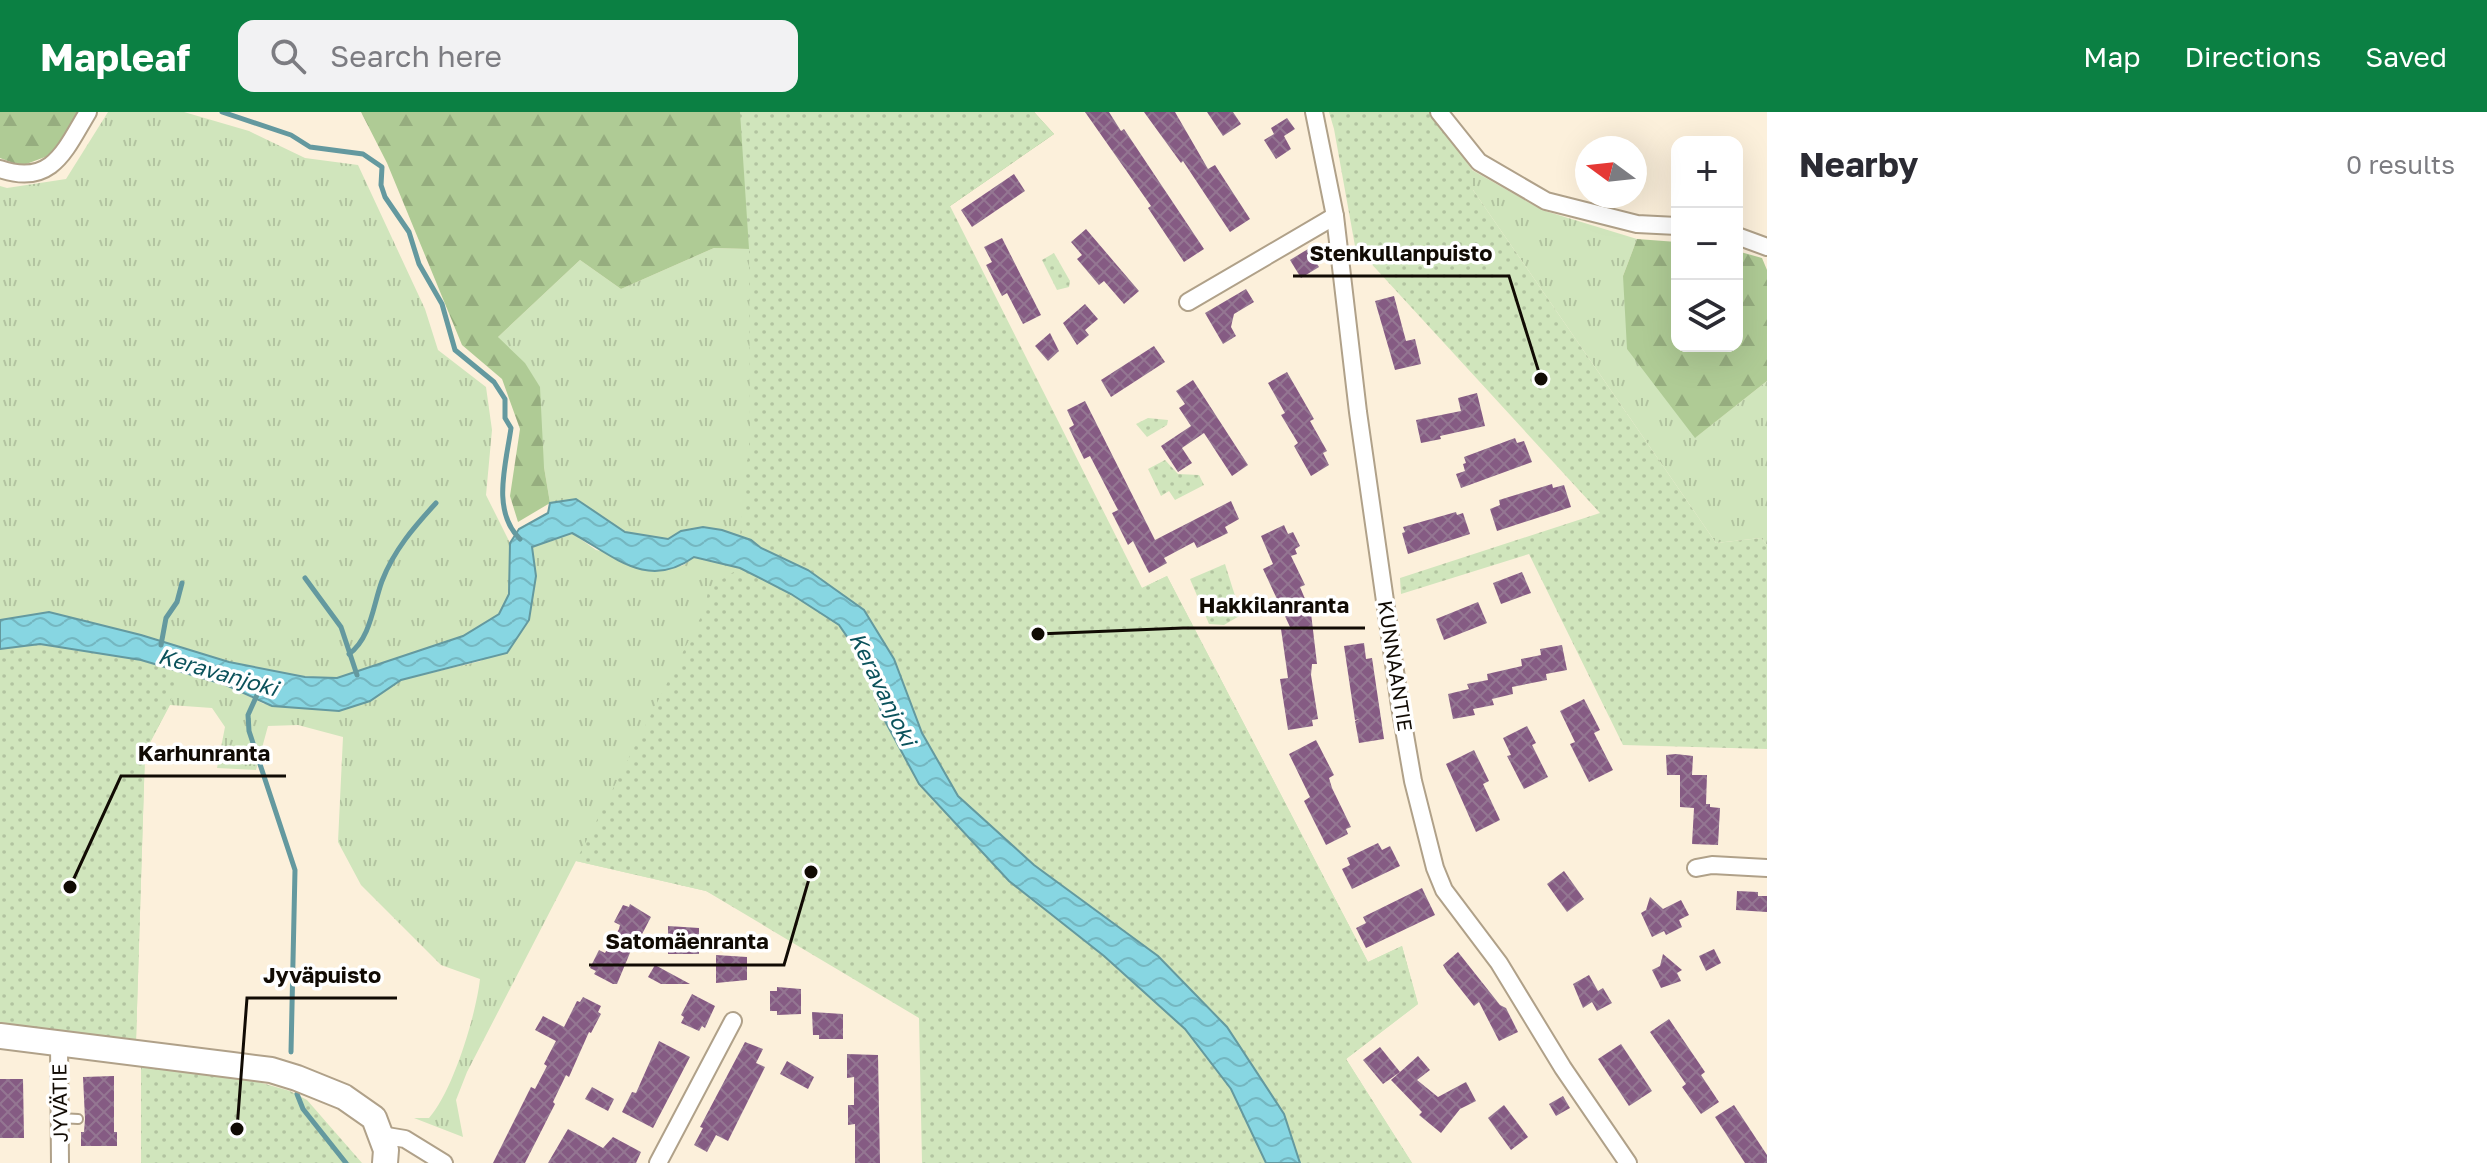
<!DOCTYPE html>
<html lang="en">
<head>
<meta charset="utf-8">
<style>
  body { margin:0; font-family:"Golos Text",sans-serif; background:#f2f2f3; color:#2b2b33 }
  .controls { position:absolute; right:24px; top:24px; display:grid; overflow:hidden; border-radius:16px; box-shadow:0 8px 32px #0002 }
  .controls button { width:72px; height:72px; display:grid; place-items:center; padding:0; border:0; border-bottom:2px solid #e1e1e2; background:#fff; color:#2b2b33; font:40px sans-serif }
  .compass { position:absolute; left:1575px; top:24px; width:72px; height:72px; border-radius:50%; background:#fff; box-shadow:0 8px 32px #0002; rotate:285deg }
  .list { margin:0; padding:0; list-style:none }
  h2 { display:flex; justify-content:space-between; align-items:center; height:104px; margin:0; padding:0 32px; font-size:34px }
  h2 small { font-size:26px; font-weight:400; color:#7c7c81 }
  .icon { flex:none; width:44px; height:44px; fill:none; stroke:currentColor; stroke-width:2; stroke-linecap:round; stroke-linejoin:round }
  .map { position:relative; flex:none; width:1767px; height:1051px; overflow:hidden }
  header { display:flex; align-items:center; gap:48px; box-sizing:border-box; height:112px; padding:0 40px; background:#0b8043; color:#fff }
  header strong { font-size:38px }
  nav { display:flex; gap:44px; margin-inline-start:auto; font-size:28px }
  .search { width:560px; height:72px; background:#f2f2f3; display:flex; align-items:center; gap:20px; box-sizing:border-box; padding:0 28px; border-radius:16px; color:#7c7c81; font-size:30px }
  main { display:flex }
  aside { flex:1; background:#fff }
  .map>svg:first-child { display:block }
  .grass { fill:url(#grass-tufts) }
  .forest { fill:url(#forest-firs) }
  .park { fill:url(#park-dots) }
  .water { fill:url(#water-waves); stroke:#64999f; stroke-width:2 }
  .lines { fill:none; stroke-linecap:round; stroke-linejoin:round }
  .stream { stroke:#64999f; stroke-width:5 }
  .building { fill:url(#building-cross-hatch) }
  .lane-casing { stroke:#b0a189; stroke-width:12 }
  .street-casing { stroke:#b0a189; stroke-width:20 }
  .secondary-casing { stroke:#b0a189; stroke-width:28 }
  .lane { stroke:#fff; stroke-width:8 }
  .street { stroke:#fff; stroke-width:16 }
  .secondary { stroke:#fff; stroke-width:24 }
  .labels { text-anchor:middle; stroke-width:7; stroke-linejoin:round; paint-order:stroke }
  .street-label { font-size:20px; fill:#110b04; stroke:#fff }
  .water-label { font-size:22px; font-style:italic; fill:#0b525b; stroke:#fff }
  .leader { fill:none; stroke:#110b04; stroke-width:3 }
  .callout-dot { fill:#110b04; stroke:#fff; stroke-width:3 }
  .callout-label { font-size:22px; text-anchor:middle; font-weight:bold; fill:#110b04; stroke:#fff; stroke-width:7; stroke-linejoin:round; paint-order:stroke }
</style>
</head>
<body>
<header>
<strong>Mapleaf</strong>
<div class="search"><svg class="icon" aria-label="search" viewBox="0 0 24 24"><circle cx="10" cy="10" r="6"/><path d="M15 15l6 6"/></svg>Search here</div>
<nav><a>Map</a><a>Directions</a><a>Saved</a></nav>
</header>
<main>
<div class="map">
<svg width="1767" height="1051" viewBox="0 0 1767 1051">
  <defs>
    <pattern id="grass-tufts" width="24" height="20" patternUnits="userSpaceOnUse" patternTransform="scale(2)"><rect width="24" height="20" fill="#d0e5bc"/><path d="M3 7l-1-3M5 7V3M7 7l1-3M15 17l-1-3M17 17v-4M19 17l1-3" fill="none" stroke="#b2c3a0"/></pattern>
    <pattern id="forest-firs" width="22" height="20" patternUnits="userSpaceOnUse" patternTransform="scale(2)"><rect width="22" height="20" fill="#afcb95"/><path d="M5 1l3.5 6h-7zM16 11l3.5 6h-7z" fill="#96ad7f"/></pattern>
    <pattern id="park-dots" width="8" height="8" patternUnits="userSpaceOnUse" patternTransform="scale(2)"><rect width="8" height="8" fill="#d0e5bc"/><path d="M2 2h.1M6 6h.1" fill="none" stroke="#b2c3a0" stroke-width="1.8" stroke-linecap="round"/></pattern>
    <pattern id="water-waves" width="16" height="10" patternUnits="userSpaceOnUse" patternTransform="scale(2)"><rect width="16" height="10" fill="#87d6e2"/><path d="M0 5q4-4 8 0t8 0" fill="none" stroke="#74b6c0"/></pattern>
    <pattern id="building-cross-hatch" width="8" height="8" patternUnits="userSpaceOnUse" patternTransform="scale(2)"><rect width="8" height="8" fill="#855b83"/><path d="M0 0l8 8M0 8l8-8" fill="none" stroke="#947692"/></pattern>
  </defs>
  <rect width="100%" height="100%" fill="#fcf0db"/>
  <!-- grass -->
  <g class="grass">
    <path d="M 108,0 L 184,0 L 249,19 L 305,46 L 358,53 L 425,197 L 438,238 L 486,275 L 492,318 L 486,383 L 510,431 L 509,483 L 499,502 L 463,524 L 337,566 L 305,565 L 229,550 L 141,523 L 49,500 L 0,508 L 0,74 L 7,76 L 66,67 Z"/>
    <path d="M 1350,0 L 1431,0 L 1472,58 L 1542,98 L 1637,127 L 1623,164 L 1696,325 L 1767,269 L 1767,433 L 1761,426 L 1716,431 L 1473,78 Z"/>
    <path d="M 714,136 L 749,137 L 1142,476 L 1167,464 L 1368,850 L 1402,834 L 1418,892 L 1346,947 L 1412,1051 L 1300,1051 L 1284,1002 L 922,621 L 751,428 L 722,418 L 681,419 L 668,427 L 625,420 L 576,387 L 550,391 L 544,355 L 498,225 L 580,148 L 621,177 Z"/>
    <path d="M 572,421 L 596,438 L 682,454 L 694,445 L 740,456 L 791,482 L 863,548 L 884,607 L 1266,1051 L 706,779 L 576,749 L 467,960 L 456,988 L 463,1025 L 414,1006 L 429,1006 C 453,979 476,903 480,867 L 441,853 L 361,773 L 338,730 L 343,625 L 298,613 L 268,614 L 256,658 L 217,656 L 225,615 L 212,596 L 170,593 L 145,640 L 136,929 L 0,910 L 0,537 L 141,548 L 226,573 L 264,592 L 371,589 L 401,568 L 481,549 L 536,464 L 532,435 Z"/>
  </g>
  <!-- forest -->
  <g class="forest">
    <path d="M 0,0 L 77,0 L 53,42 L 21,54 L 0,46 Z"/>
    <path d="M 361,0 L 1034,0 L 1054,22 L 950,94 L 825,190 L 749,137 L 714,136 L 621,177 L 580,148 L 498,225 L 525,251 L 540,275 L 544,355 L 550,391 L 518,410 L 510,384 L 520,317 L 502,267 L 462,233 L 387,51 Z"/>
    <path d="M 1637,127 L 1677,130 L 1677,234 L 1737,234 L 1737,139 L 1762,146 L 1767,158 L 1767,269 L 1695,326 L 1627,237 L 1623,164 Z"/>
  </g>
  <!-- park -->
  <g class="park">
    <path d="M 740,0 L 1034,0 L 1054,22 L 950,94 L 1142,476 L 1167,464 L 1368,850 L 1402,834 L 1418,892 L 1346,947 L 1412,1051 L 1300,1051 L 1284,1002 L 1227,915 L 1158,844 L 1034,753 L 958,684 L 922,621 L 894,547 L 808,458 L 740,424 L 750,323 L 749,137 Z"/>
    <path d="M 1329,0 L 1431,0 L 1472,58 L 1473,78 L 1716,431 L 1761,426 L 1767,433 L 1767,637 L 1623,633 L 1529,442 L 1401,482 L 1400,466 L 1600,401 L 1355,134 L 1334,17 Z"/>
    <path d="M 1054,141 L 1070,169 L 1069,175 L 1057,178 L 1042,148 Z"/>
    <path d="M 1148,306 L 1168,308 L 1167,313 L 1147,325 L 1136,312 Z"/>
    <path d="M 1165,348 L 1178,362 L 1199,363 L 1204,373 L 1175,388 L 1169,379 L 1161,384 L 1148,357 Z"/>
    <path d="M 1225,452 L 1241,503 L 1224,513 L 1209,512 L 1190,467 Z"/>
    <path d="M 740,456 L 791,482 L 839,513 L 863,548 L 884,607 L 919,672 L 1009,769 L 1104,844 L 1185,917 L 1231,977 L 1266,1051 L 922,1051 L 919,906 L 706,779 L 576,749 L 706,495 L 708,476 Z"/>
    <path d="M 40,532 L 141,548 L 178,559 L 170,592 L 145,640 L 136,929 L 0,910 L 0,537 Z"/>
    <path d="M 141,954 L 234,963 L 290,979 L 307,988 L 362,1051 L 141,1051 Z"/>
  </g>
  <!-- water -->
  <path class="water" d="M 576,387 L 625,420 L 668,427 L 681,419 L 703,415 L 722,418 L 751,428 L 761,436 L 808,458 L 864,498 L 894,547 L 922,621 L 958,684 L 1034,753 L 1158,844 L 1227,915 L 1284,1002 L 1300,1051 L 1266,1051 L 1231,977 L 1185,917 L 1104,844 L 1009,769 L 919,672 L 884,607 L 863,548 L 839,513 L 791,482 L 740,456 L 694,445 C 647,479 613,443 572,421 L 532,435 L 536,464 L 529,508 L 507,541 L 401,568 L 370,589 L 339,599 L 272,594 L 226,573 L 141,548 L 40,532 L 0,537 L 0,508 L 49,500 L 141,523 L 229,550 L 305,565 L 337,566 L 463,524 L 499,502 L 509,482 L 510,431 L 519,417 L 548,401 L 550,391 Z"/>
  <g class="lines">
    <!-- stream -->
    <g class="stream">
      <path d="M 222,0 L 291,23 L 310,35 L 363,42 L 382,55 L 381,73 L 385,85 L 409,120 L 419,152 L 442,192 L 455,238 L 494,270 L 505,287 L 505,306 L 511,316 C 506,352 491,399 520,427"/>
      <path d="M 305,466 L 341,515 L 357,563"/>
      <path d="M 161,533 L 166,506 L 177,490 L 182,471"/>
      <path d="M 349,542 C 371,526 373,493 382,469 C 394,438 414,415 436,391"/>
      <path d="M 257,583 L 248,603 L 249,619 L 295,758 L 291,940"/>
      <path d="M 297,982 L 303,997 L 346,1051"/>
    </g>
  </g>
  <!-- building -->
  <g class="building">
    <path d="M 1085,0 L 1109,0 L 1121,19 L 1124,17 L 1204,137 L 1184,150 L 1148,96 L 1151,94 Z"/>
    <path d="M 1144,0 L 1175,0 L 1208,57 L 1215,53 L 1250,107 L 1230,120 L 1183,49 L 1181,51 Z"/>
    <path d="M 1207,0 L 1233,0 L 1241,12 L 1223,24 Z"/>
    <path d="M 1287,6 L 1295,17 L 1284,24 L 1291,37 L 1276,47 L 1264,28 L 1274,22 L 1271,16 Z"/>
    <path d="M 1014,62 L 1025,79 L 972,115 L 961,98 Z"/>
    <path d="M 1086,117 L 1139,179 L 1124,192 L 1104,169 L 1099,173 L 1077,147 L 1082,143 L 1071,130 Z"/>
    <path d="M 1002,126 L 1041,203 L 1023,212 L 1007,181 L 1002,184 L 986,153 L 992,150 L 984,135 Z"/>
    <path d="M 1308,137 L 1319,155 L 1301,166 L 1290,148 Z"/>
    <path d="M 1246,177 L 1254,190 L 1234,202 L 1231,215 L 1236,224 L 1223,232 L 1205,201 Z"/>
    <path d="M 1394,184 L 1406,229 L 1415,227 L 1421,252 L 1395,258 L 1375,189 Z"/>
    <path d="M 1085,192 L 1098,207 L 1085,218 L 1089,223 L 1077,233 L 1063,211 Z"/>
    <path d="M 1050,221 L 1059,239 L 1048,249 L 1035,234 Z"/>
    <path d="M 1154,234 L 1165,250 L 1111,285 L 1101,268 Z"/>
    <path d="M 1287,260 L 1314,307 L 1310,309 L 1327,339 L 1323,341 L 1329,353 L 1311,364 L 1294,334 L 1298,331 L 1281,303 L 1285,301 L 1268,271 Z"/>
    <path d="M 1193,268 L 1248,353 L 1232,364 L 1204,321 L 1182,336 L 1192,351 L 1178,360 L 1161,334 L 1191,314 L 1179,296 L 1185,292 L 1176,279 Z"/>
    <path d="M 1477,281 L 1485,314 L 1440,324 L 1441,327 L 1421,331 L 1416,308 L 1461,299 L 1458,286 Z"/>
    <path d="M 1085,289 L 1155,428 L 1231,389 L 1239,407 L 1225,415 L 1228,421 L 1197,436 L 1194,430 L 1164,446 L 1167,451 L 1149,461 L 1133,429 L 1128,433 L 1112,401 L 1118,398 L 1090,344 L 1084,347 L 1069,316 L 1074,313 L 1067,298 Z"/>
    <path d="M 1515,326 L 1517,331 L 1524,329 L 1532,350 L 1461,376 L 1456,362 L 1465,359 L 1463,352 L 1466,351 L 1464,345 Z"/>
    <path d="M 1552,372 L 1553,376 L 1564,373 L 1571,395 L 1497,419 L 1490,397 L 1500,393 L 1499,388 Z"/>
    <path d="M 1456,400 L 1457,403 L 1463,401 L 1470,422 L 1408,442 L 1402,421 L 1405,420 L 1403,415 Z"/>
    <path d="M 1284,413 L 1288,422 L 1293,420 L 1300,434 L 1295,437 L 1297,442 L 1291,444 L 1305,473 L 1300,475 L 1311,501 L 1317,552 L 1312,552 L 1311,563 L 1318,607 L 1312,608 L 1313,614 L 1288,618 L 1280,567 L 1288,566 L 1281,517 L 1290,515 L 1263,457 L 1273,452 L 1261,424 Z"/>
    <path d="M 1522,460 L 1531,481 L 1501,492 L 1493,471 Z"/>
    <path d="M 1478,490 L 1487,511 L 1444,528 L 1436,507 Z"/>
    <path d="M 1364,531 L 1366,547 L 1372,546 L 1384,627 L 1359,631 L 1355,609 L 1359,607 L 1355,608 L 1344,534 Z"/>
    <path d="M 1562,533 L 1567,558 L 1546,562 L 1547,568 L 1512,575 L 1513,582 L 1492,587 L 1494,593 L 1473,597 L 1475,603 L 1453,607 L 1448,582 L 1469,577 L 1467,572 L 1488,568 L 1487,562 L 1522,554 L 1521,547 L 1541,543 L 1540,537 Z"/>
    <path d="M 1584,587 L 1600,618 L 1594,621 L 1613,658 L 1589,670 L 1570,632 L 1575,630 L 1560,599 Z"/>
    <path d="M 1527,614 L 1536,631 L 1532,633 L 1548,665 L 1524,677 L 1507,644 L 1511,643 L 1503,626 Z"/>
    <path d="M 1316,628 L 1334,663 L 1329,666 L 1332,676 L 1351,715 L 1346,717 L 1348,722 L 1326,733 L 1304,689 L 1310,685 L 1289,642 Z"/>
    <path d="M 1474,638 L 1489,669 L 1483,672 L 1500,708 L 1476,720 L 1446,652 Z"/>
    <path d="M 1676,642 L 1693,644 L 1692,663 L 1707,663 L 1706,692 L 1710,692 L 1710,695 L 1720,696 L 1718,733 L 1692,732 L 1694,696 L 1680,695 L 1680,663 L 1667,663 L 1666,643 Z"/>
    <path d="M 1378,731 L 1382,738 L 1390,734 L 1400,754 L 1352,777 L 1342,757 L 1350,753 L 1347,746 Z"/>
    <path d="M 1564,759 L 1584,787 L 1567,800 L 1547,772 Z"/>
    <path d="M 1422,776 L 1435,803 L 1366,836 L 1356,816 L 1366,811 L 1363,805 Z"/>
    <path d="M 1737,779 L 1758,780 L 1758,784 L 1767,784 L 1767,800 L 1736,798 Z"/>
    <path d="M 1650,785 L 1663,797 L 1681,788 L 1689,803 L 1679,808 L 1682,815 L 1666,823 L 1664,819 L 1652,825 L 1641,801 L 1646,798 Z"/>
    <path d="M 630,792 L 651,805 L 640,826 L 637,824 L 617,872 L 613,872 L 594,862 L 596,859 L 590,856 L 599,838 L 605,841 L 619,817 L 620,813 L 614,810 L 623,793 L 629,795 Z"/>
    <path d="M 668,814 L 699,816 L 699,842 L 668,842 Z"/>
    <path d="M 1714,837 L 1721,851 L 1706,859 L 1699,844 Z"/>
    <path d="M 1458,840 L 1500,893 L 1506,896 L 1518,920 L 1499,929 L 1479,890 L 1474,894 L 1447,860 L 1443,853 Z"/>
    <path d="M 1663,842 L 1682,858 L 1677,861 L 1681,869 L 1661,876 L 1652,858 L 1660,854 Z"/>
    <path d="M 716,843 L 747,845 L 747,868 L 716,871 Z"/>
    <path d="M 655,853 L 690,872 L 661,872 L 648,865 Z"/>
    <path d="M 1589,863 L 1598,879 L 1603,876 L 1612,891 L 1597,899 L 1592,890 L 1583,896 L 1573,872 Z"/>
    <path d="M 777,875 L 801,877 L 801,902 L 777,903 L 777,899 L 770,899 L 770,879 L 777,879 Z"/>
    <path d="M 692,882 L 715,894 L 705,916 L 702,914 L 699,919 L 681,911 L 684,905 L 681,903 Z"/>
    <path d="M 583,885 L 601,894 L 598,900 L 601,902 L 591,921 L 589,920 L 569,965 L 566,963 L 553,990 L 555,992 L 525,1051 L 493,1051 L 531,975 L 535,977 L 547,954 L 544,952 L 556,929 L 535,918 L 543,904 L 564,915 L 577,889 L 580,890 Z"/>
    <path d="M 812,900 L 843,902 L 843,927 L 819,927 L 819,923 L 813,923 Z"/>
    <path d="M 1669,907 L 1705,960 L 1701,963 L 1719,990 L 1701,1002 L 1682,975 L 1686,972 L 1650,920 Z"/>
    <path d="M 659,929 L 690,945 L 653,1016 L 622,1000 L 632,980 L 636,981 Z"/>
    <path d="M 745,930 L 763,937 L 756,951 L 765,955 L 728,1029 L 716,1023 L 707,1040 L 694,1033 L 703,1016 L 700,1015 Z"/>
    <path d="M 1621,932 L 1652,979 L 1629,994 L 1598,947 Z"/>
    <path d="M 1380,935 L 1400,960 L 1383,972 L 1363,948 Z"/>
    <path d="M 847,942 L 878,943 L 880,1051 L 855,1051 L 855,1012 L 848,1013 L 848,993 L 854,993 L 854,965 L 847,966 Z"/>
    <path d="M 1418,944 L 1430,958 L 1417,968 L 1438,985 L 1466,970 L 1476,989 L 1460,997 L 1441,1021 L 1419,1003 L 1422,1000 L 1391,968 Z"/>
    <path d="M 787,949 L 814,965 L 808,977 L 780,962 Z"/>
    <path d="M 114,964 L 114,1020 L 117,1020 L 117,1034 L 81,1034 L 81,1020 L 84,1020 L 85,1007 L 83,965 Z"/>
    <path d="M 0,967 L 23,967 L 24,1026 L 0,1026 Z"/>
    <path d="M 592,975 L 614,987 L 608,999 L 585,987 Z"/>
    <path d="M 1563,984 L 1570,996 L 1556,1004 L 1549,992 Z"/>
    <path d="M 1504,993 L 1528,1025 L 1511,1038 L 1488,1006 Z"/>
    <path d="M 1734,993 L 1767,1043 L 1767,1051 L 1745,1051 L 1715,1005 Z"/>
    <path d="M 568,1017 L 603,1036 L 613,1025 L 641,1040 L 636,1051 L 548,1051 Z"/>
  </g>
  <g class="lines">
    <defs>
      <path id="lane" d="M 60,1006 L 78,1007"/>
      <g id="street">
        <path d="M 1314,0 L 1335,104 L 1358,300 L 1400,594 L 1413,669 L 1435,756 L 1444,778 L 1499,851 L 1563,956 L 1628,1051"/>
        <path d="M 1439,0 L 1479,50 L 1546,89 L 1637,112 L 1677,114"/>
        <path d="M 0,57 C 52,75 65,38 88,0"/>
        <path d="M 1737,124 L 1767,135"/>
        <path d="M 1188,190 L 1335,104"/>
        <path d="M 1696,756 L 1712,753 L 1767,756"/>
        <path d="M 59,931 L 60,1051"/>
        <path d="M 381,1023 L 405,1027 L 444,1051"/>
        <path d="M 658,1051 L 733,909"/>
      </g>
      <path id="secondary" d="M 0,924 L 232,953 L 271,958 L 297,966 L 344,985 L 374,1006 L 386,1038 L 385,1051"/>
    </defs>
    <!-- lane casing -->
    <use href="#lane" class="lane-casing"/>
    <!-- street casing -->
    <use href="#street" class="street-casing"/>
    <!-- secondary casing -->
    <use href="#secondary" class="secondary-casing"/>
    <!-- lane -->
    <use href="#lane" class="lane"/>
    <!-- street -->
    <use href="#street" class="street"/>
    <!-- secondary -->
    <use href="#secondary" class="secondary"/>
  </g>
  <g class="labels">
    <!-- street labels -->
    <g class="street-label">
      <text transform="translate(1395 554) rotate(81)" y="7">KUNNAANTIE</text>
      <text transform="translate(60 991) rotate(-91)" y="7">JYVÄTIE</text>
    </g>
    <!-- water labels -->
    <g class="water-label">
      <text transform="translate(218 560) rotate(16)" y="8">Keravanjoki</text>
      <text transform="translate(883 577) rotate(64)" y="8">Keravanjoki</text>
    </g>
  </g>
  <!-- callouts -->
  <path class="leader" d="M1541 267L1509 164H1293M1038 522L1183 516H1365M70 775L121 664H286M811 760L784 853H589M237 1017L247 886H397"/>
  <g class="callout-dot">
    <circle cx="1541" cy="267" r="8"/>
    <circle cx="1038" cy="522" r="8"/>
    <circle cx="70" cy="775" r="8"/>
    <circle cx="811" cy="760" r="8"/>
    <circle cx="237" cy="1017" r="8"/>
  </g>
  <g class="callout-label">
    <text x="1401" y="149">Stenkullanpuisto</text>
    <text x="1274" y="501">Hakkilanranta</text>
    <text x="204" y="649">Karhunranta</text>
    <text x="687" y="837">Satomäenranta</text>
    <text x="322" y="871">Jyväpuisto</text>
  </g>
</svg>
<div class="controls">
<button>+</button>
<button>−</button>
<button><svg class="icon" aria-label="layers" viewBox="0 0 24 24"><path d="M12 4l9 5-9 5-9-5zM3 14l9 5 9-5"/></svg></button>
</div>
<svg class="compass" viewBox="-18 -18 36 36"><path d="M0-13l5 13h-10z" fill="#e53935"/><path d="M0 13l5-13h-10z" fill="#7c7c81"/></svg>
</div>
<aside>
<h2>Nearby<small>0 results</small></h2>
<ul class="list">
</ul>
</aside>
</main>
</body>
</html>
